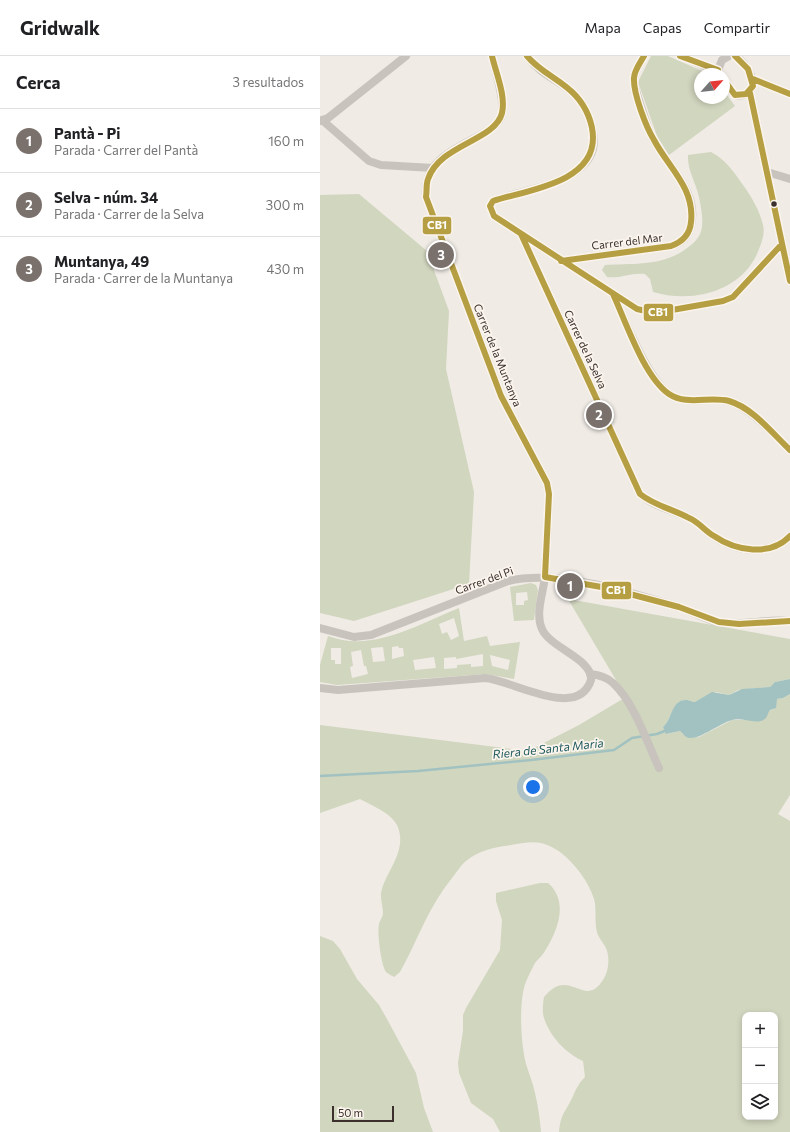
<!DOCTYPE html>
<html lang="es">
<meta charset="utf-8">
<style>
:root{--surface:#fff;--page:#f2f2f2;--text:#202124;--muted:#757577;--line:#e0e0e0;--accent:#7a716c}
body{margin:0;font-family:Commissioner,sans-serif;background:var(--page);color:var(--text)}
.controls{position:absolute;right:12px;bottom:12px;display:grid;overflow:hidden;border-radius:8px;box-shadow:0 2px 6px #0003}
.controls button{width:36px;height:36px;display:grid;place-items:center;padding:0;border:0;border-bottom:1px solid var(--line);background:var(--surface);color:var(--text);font:20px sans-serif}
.compass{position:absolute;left:374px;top:12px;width:36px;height:36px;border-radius:50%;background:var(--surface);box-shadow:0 2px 6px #0003;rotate:63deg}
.scale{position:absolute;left:12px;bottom:10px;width:62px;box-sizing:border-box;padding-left:4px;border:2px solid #3b302b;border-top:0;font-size:11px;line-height:14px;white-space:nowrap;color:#3b302b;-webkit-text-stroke:3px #fbf5ee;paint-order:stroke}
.you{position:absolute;left:213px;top:731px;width:14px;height:14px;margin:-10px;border:3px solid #fff;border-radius:50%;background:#1a73e8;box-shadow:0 0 0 6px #1a73e833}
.badge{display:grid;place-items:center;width:26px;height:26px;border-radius:50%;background:var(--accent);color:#fff;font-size:13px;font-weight:700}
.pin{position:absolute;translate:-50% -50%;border:2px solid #fff;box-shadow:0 1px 4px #0006}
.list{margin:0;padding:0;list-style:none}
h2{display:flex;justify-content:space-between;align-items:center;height:52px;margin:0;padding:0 16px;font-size:17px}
h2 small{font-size:13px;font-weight:400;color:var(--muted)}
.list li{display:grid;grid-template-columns:26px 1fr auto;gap:12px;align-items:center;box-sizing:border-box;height:64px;padding:0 16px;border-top:1px solid var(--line)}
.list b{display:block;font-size:15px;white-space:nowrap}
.list p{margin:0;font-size:13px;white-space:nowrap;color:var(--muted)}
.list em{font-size:13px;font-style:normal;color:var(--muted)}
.icon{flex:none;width:22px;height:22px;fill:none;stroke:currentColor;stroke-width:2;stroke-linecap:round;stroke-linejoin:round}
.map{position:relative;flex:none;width:470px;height:1076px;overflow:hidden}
header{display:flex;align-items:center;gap:24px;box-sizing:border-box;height:56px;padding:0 20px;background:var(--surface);border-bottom:1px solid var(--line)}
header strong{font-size:19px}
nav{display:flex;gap:22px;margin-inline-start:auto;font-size:14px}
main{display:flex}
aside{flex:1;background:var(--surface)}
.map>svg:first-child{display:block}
</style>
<header>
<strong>Gridwalk</strong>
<nav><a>Mapa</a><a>Capas</a><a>Compartir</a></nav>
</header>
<main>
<aside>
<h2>Cerca<small>3 resultados</small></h2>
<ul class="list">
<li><span class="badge">1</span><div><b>Pantà - Pi</b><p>Parada · Carrer del Pantà</p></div><em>160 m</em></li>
<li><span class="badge">2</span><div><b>Selva - núm. 34</b><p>Parada · Carrer de la Selva</p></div><em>300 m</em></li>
<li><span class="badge">3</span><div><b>Muntanya, 49</b><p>Parada · Carrer de la Muntanya</p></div><em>430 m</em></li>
</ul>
</aside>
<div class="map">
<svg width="470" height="1076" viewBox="0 0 470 1076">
<rect width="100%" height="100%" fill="#f0ebe5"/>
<path fill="#d1d6bf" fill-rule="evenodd" d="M331 0H348L389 18H380V42H404V35L415 50 349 99 337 80 318 26Z
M391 96C405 103 414 116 423 129 431 140 440 155 443 169 445 177 442 186 439 193 424 235 373 248 333 236L330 223 325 218C311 216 300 223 287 221L282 214 285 209C315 207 346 211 371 189 376 185 381 179 382 171 383 161 381 151 379 141 376 127 367 114 368 99Z
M39 138 107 195 129 255 126 313 154 436 149 528 34 565 0 557V139Z
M211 527 216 529 218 534 214 564 194 565 190 531ZM207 536 208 544 204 545V549H196V537Z
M248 543 470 583V623L455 626 450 631 418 634 409 639 396 636 375 646C371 646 370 644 366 644 351 646 352 663 343 671L347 678 360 675 369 682 379 681 412 664H443L450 654 454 653 457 643 463 642 470 638V739L458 758 470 765V1076H239C241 1056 246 1056 253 1040 256 1033 259 1027 265 1021L263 1005C246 997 230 981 224 962 222 956 223 947 224 941 250 909 264 954 283 924 289 915 290 902 286 892 283 886 278 881 277 876 274 865 277 853 274 843 268 823 247 796 227 789 216 784 203 787 191 789 176 791 158 794 146 805 139 811 135 819 129 826 106 856 98 884 80 916L74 921C71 919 68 918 66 916 61 909 57 877 59 868 60 864 63 861 63 857 63 848 59 841 62 833 68 813 88 793 77 769 71 757 51 749 40 743L0 757V669L208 695 259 669 306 641ZM425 959H455V1061H425Z
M139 552 144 585 167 580 170 590 200 586 194 623 166 618 17 629 0 626V609L8 580C52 597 99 568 139 552ZM134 562 139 580 131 584 127 576 122 578 119 568ZM78 590 79 592H83L84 600 72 603V591ZM63 591 65 605 53 606 51 592ZM11 592H21V608H15V604H11ZM41 594 44 610H46L48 618 32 622 30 611 33 610 31 596ZM163 598V610L151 611V608L137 609V612L124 613V602L136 601V603ZM170 599 190 604 188 614 172 610ZM114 601 116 612 95 614 93 604Z
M220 827H228C250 846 237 877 223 898 221 901 217 904 215 907 211 915 206 924 204 932 199 952 201 988 206 1008 209 1018 213 1027 215 1037 218 1050 220 1063 221 1076H180L173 1063 151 1047 139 1017 138 1007 143 975V959L146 952 180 894 182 864 176 845V837Z
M0 880 13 885 20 893 37 923 59 949 67 963 96 1017 104 1052 113 1076H0Z"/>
<path fill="#a1c2c1" d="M470 623V638L463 642 457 643 456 652 450 654C448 656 448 659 446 662 439 670 422 661 412 664 401 667 380 683 370 682 365 682 364 678 360 675L346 678 343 671C352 664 351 644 366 644 370 644 371 646 375 646L392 636 409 639 422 633 450 631 455 626Z"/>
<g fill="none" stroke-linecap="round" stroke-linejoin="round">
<path stroke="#a1c2c1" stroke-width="2.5" d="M0 720 98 715 211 704 294 694 312 682 337 678 347 674"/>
<path stroke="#c9c3be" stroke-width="8" d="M207 0C222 21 241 24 256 40 265 50 271 63 273 76 283 126 206 132 173 145L170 150 174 160 317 253 335 257 403 245 413 241 462 188
M360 0 392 13 398 14
M398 14 402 4 409 0
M433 23 470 38
M404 24 415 39C425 41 429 38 433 30 434 20 424 5 415 0
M430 37 470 225
M2 64 49 105 61 109 113 112
M0 65 8 62 86 0
M447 116 470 123
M201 178 320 438C334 451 353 454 370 462 377 466 383 472 389 477 405 489 423 496 443 493 453 492 463 488 470 480
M241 205 351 190C361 187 369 180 371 169 379 136 348 110 333 83 329 75 313 30 314 22 315 15 320 7 324 0
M293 239C306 265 326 320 348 337 367 351 388 340 408 345 429 350 454 379 470 394
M0 572 34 581 51 579 188 525C236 513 311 536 358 551 371 555 384 563 397 566 421 571 446 562 470 565
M270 618C279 619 287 621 293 627 314 646 327 686 339 712
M0 632 18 634 165 622C192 624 258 665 271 624 273 603 230 592 222 573 215 558 223 537 225 521 227 494 228 466 229 438L227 427 181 340 106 141C101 87 177 86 182 58 185 43 175 15 172 0"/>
<defs>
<path id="bus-1" d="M172 0C176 17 186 40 182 57 175 85 120 88 108 123 106 128 107 135 106 141L181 340 227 427 229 438 225 521 287 532 359 551 399 566 419 568 470 565
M207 0C221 17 242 24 256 40 266 51 273 67 273 82 273 127 207 134 173 145L170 150 174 160 317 253 335 257 403 245 413 241 462 188
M360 0 398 14
M433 23 470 38
M404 24 415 39 426 38 433 30 428 13 415 0
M430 37 470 225
M201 178 320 438C335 450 353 453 369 462 379 466 385 475 394 480 416 495 450 501 470 480
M241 205 351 190C362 186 370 178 371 166 375 132 348 111 334 84 326 71 313 37 314 22 314 15 320 7 324 0
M293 238C306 266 324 321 349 338 367 350 389 340 409 345 433 352 452 377 470 394"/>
</defs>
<use href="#bus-1" stroke="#fbf5ee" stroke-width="9"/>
<use href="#bus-1" stroke="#b69f42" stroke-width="6"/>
</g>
<circle fill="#3b302b" stroke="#fbf5ee" stroke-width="1.5" cx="454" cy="148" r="3.5"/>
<g text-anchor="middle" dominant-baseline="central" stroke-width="3.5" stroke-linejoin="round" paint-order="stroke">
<g font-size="11" fill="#3b302b" stroke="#fbf5ee">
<text transform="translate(307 185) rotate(-7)">Carrer del Mar</text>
<text transform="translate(266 293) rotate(65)">Carrer de la Selva</text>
<text transform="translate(178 299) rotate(68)">Carrer de la Muntanya</text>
<text transform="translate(164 524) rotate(-20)">Carrer del Pi</text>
</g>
<g font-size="12" font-style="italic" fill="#1f5a5e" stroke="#fbf5ee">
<text transform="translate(228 692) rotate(-6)">Riera de Santa Maria</text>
</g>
</g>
<g stroke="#fbf5ee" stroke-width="1.5">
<rect x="102" y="160" width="30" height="19" rx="4" fill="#b69f42"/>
<rect x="323" y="247" width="31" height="19" rx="4" fill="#b69f42"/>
<rect x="281" y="525" width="31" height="19" rx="4" fill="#b69f42"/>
</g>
<g font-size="11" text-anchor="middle" font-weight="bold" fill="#fff">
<text x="117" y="173">CB1</text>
<text x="338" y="260">CB1</text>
<text x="296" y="538">CB1</text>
</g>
</svg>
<div class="controls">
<button>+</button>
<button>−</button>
<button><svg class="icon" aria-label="layers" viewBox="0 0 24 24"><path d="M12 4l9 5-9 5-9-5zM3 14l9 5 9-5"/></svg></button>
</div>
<svg class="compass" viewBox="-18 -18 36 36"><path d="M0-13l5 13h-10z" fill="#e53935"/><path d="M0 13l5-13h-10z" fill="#757577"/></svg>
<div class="scale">50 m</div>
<div class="you"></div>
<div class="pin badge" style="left:250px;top:530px">1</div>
<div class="pin badge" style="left:279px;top:359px">2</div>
<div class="pin badge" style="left:121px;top:199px">3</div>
</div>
</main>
